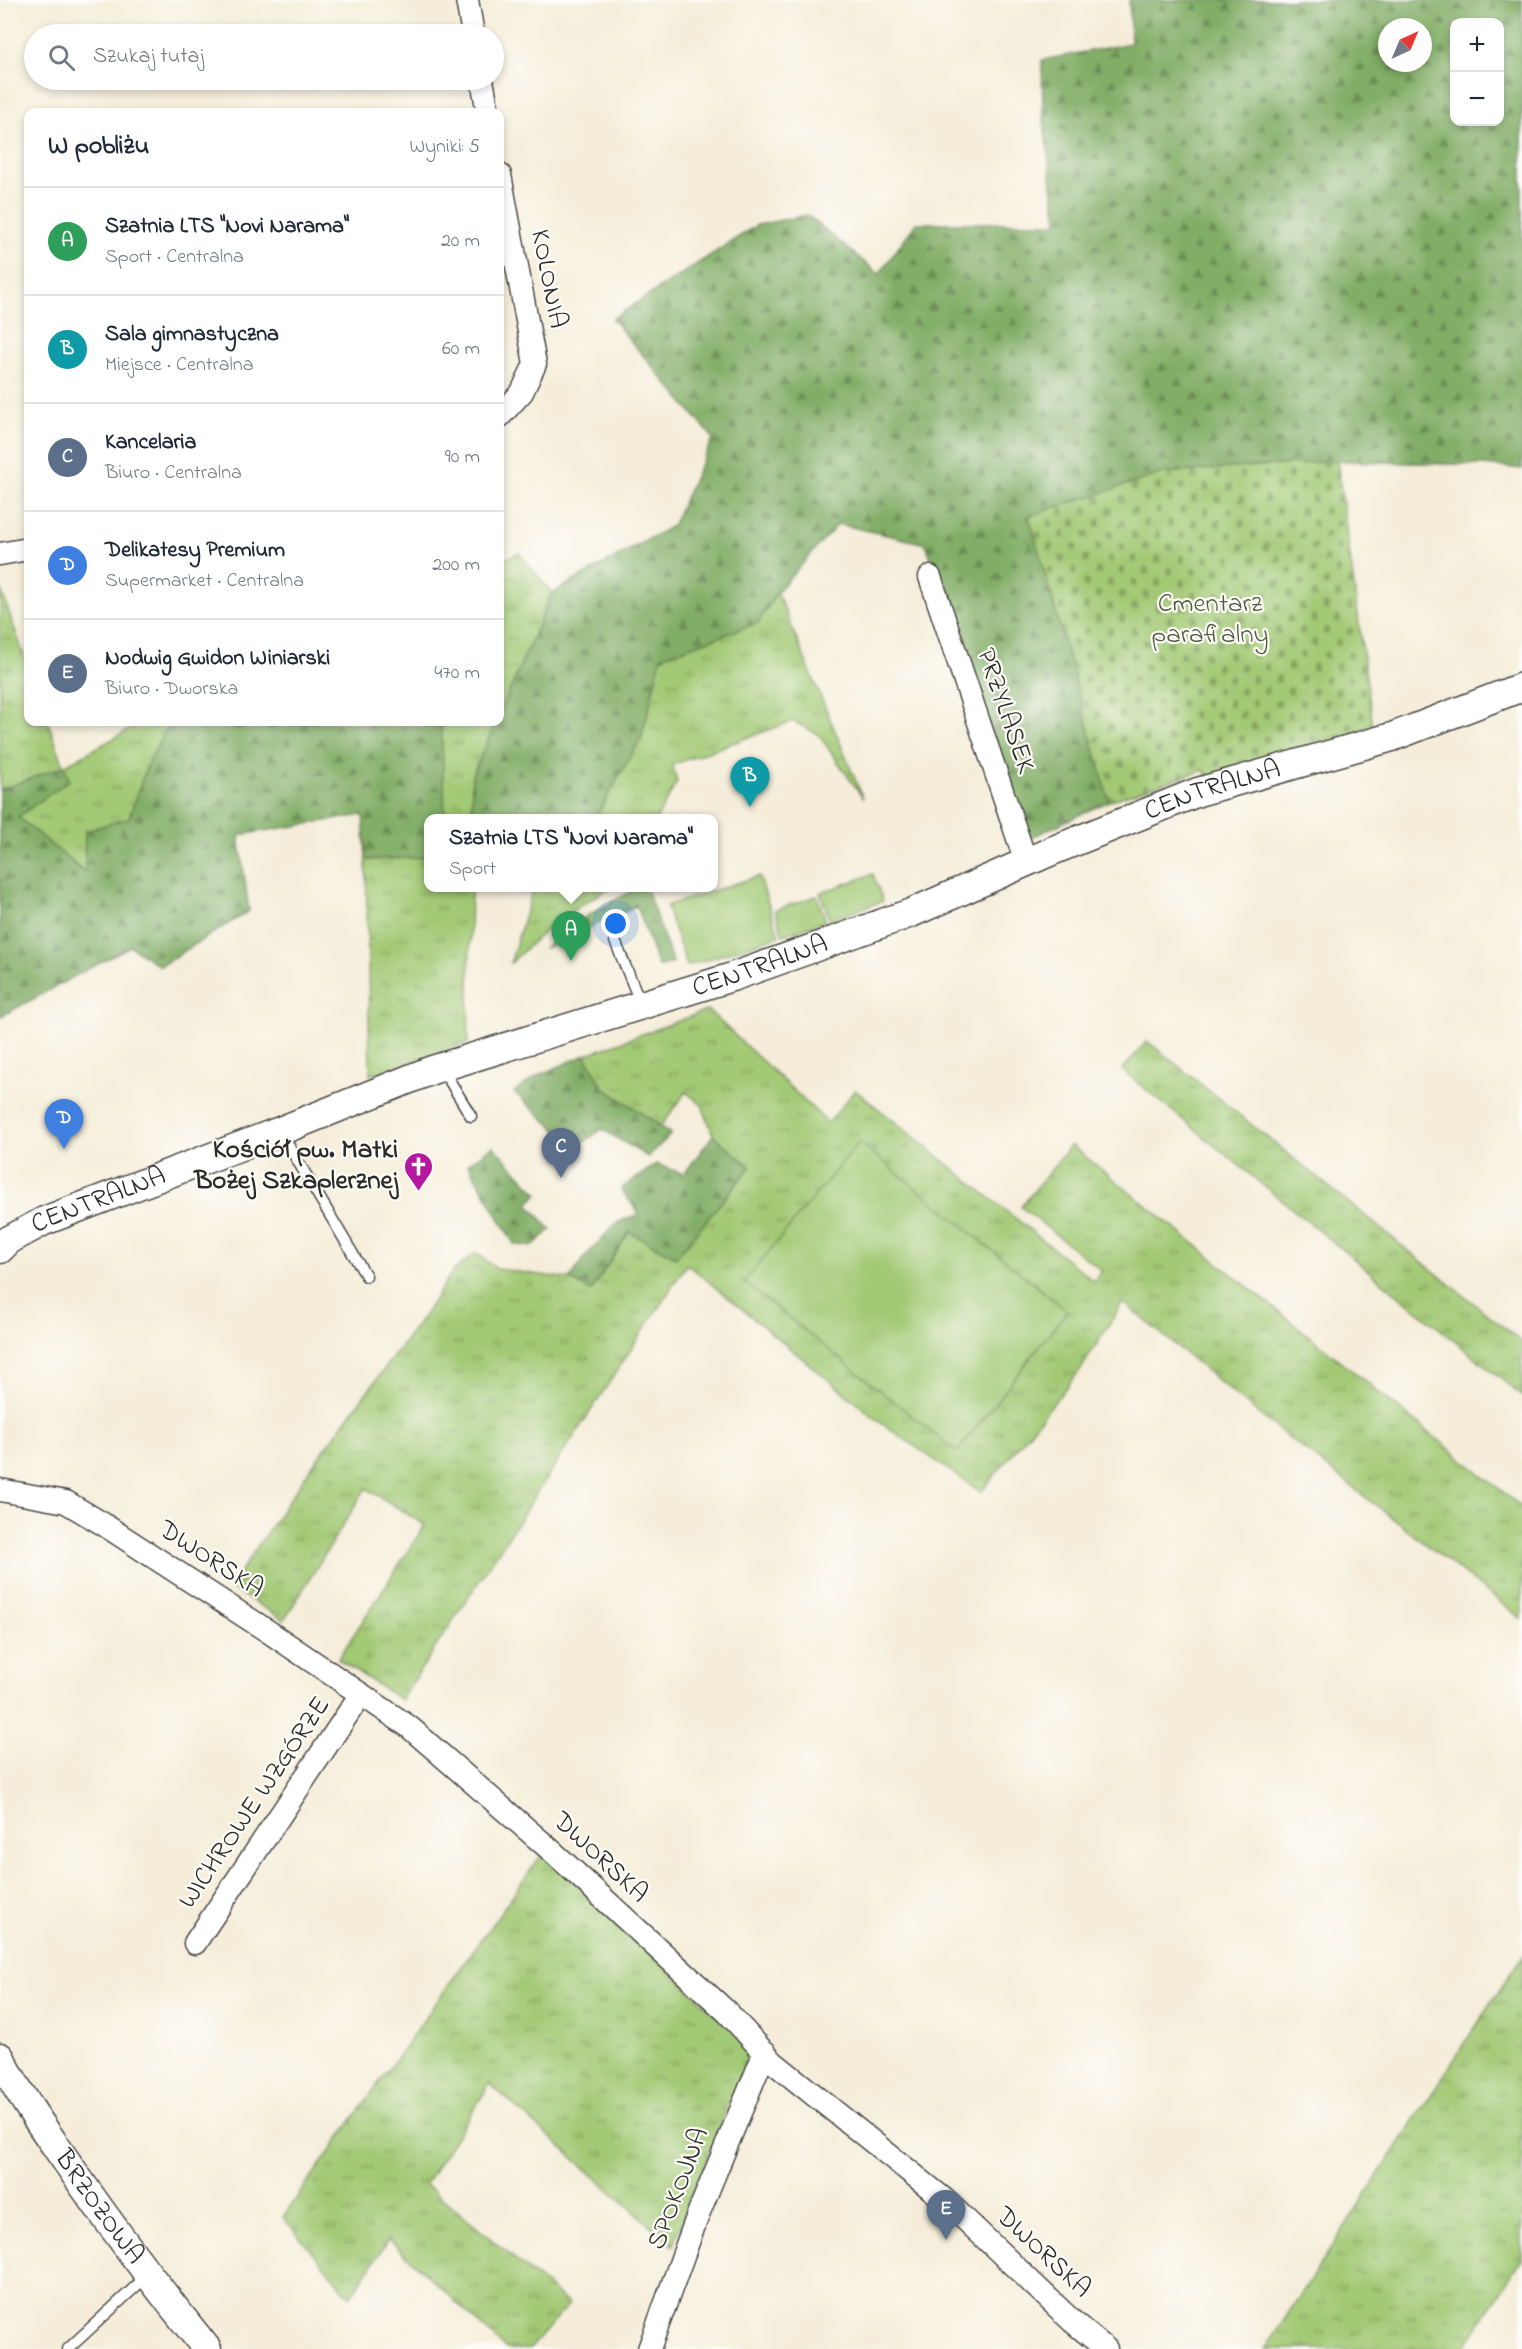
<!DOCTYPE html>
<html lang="pl">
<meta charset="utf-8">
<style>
:root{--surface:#fff;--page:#f6f6f7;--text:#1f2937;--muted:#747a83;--line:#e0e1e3;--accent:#d93025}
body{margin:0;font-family:"Indie Flower",sans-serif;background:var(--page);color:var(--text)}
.controls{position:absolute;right:18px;top:18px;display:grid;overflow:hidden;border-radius:12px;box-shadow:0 3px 9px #0003}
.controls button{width:54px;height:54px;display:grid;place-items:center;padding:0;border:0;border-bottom:2px solid var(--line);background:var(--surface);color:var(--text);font:30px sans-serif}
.compass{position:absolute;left:1378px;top:18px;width:54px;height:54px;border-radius:50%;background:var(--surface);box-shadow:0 3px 9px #0003;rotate:44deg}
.you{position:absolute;left:616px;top:924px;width:21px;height:21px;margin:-15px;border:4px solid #fff;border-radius:50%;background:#1a73e8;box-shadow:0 0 0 9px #1a73e833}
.badge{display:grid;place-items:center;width:39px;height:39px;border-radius:50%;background:var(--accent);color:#fff;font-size:20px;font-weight:700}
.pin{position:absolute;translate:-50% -50px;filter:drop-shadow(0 2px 3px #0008)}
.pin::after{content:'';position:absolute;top:32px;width:21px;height:18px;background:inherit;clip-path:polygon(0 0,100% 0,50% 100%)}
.popup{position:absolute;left:424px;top:814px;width:294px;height:78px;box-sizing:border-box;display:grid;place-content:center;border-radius:12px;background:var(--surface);filter:drop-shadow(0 2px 4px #0005);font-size:20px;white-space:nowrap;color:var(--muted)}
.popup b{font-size:22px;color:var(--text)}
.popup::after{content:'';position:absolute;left:50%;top:100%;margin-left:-12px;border:12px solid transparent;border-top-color:var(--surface)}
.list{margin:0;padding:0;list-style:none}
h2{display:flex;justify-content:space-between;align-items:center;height:78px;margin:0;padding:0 24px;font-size:26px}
h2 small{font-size:20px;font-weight:400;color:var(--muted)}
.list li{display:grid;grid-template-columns:39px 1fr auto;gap:18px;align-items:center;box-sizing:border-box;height:108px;padding:0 24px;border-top:2px solid var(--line)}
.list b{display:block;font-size:22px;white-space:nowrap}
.list p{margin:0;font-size:20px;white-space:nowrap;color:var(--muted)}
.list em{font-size:20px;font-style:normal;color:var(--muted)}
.icon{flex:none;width:33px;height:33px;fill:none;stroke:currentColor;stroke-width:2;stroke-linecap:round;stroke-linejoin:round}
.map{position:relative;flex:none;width:1522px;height:2349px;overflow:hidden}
.search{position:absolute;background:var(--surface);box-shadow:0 3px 9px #0003;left:24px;top:24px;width:480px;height:66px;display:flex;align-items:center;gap:15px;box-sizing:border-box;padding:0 21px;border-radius:33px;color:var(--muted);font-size:22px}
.panel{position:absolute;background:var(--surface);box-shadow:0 3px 9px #0003;left:24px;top:108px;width:480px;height:618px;border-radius:12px}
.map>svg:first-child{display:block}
</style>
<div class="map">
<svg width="1522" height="2349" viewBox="0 0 1522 2349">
<defs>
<pattern id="grass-tufts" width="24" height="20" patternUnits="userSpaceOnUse" patternTransform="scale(1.5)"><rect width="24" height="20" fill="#a2c974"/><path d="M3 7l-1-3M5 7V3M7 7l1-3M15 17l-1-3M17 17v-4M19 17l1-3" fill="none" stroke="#84a35f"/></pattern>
<pattern id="forest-firs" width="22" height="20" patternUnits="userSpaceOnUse" patternTransform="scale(1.5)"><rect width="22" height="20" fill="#81ad66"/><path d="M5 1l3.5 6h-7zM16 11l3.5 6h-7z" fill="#6a8d54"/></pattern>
<pattern id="cemetery-stones" width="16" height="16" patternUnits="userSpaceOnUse" patternTransform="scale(1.5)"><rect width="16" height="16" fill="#a2c974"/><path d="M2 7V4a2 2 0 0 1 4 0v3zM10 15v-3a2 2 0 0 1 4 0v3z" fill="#84a35f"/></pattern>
</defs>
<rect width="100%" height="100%" fill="#fdfcf7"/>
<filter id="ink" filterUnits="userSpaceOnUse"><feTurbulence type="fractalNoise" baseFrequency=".0167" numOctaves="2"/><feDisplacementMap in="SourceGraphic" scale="12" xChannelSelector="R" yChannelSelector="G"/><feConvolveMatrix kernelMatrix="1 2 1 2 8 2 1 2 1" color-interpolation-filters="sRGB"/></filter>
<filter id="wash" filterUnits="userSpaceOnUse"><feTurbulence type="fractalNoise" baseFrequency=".008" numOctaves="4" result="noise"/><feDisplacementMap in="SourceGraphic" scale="24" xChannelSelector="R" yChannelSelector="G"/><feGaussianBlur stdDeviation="1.35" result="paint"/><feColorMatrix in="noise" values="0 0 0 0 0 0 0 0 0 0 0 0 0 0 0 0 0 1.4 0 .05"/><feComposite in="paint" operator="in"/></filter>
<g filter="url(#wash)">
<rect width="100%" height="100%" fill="#f5edd9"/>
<path fill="url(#grass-tufts)" stroke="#667a50" stroke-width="1.5" d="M519 553 552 593 500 713V561Z
M0 587 28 667V722H48L64 766 143 722H170L147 765 129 818 86 873 17 817 69 780 64 766 0 790Z
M777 592 863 798 819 735 793 721 672 765 677 782 657 818H595L642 736 661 657 758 623Z
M441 722H496L472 776V818H445Z
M428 857V888H471L468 1043 370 1075 366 860Z
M533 888H610C569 911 543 930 510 964Z
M708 1010 828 1123 855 1090 1094 1281 1102 1271 1021 1207 1071 1145 1522 1507V1619L1256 1412 1123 1302 1081 1369 981 1492 881 1423 687 1264 401 1700 338 1659 425 1525 366 1488 284 1620 230 1587 310 1469 425 1314 452 1272 476 1253 497 1269 570 1279 591 1291 629 1232 676 1257 750 1167 713 1135 702 1105 686 1092 661 1126 603 1087 585 1055Z
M1147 1041 1522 1342V1396L1122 1070Z
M543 1853 751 2047 673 2246 490 2084 425 2184 569 2304 530 2349H506L389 2239 350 2297 283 2217Z
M1522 1956V2260L1463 2349H1265Z"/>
<path fill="url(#forest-firs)" stroke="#566c48" stroke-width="1.5" fill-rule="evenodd" d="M1129 0H1522V469L1484 465 1337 461 1164 473 1029 516 1109 801 1028 839 926 544 838 524 777 592 758 623 661 657 642 736 595 818H472V776L496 722H500V713L552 593 672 526 713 438 612 319 757 225 807 215 879 274 916 223H1057L1043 114 1042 60 1131 43ZM1454 22H1500V122H1454ZM1387 27H1423V63H1387Z
M170 722H441L445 818H428V857L366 860 363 815 239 835 249 911 160 966 130 946 0 1017V790L64 766 69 780 18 817 85 873V831L129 818 147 765Z
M637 888H646L673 963 658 967 637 906 544 948 590 914Z
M585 1055 603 1087 671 1134 648 1157 602 1129 583 1143 565 1138 514 1092 539 1075Z
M713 1135 750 1167 676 1257 629 1232 591 1291 570 1279 585 1257 616 1223 639 1214 621 1189 656 1164 684 1174Z
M493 1146 538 1194 528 1204 551 1230 531 1247 514 1244 468 1164Z"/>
<path fill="url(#cemetery-stones)" stroke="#667a50" stroke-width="1.5" d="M1337 461 1373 727 1207 776 1204 770 1109 801 1029 516 1164 473Z"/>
<path fill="#a2c974" stroke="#667a50" stroke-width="1.5" d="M873 874 883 901 830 920 820 893Z
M759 876 779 936 687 966 666 906Z
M817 896 826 921 783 935 775 910Z
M859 1142 1067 1311 957 1452 744 1282Z"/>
</g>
<g filter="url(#ink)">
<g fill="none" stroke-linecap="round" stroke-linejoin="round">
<defs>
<path id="service" d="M615 941 641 1004
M443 1070 471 1116
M280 1131 366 1276
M68 2349 147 2276"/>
<path id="minor" d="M467 0 473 34
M482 80 488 112
M500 175 535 364 522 392 500 416
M0 554 28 549
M930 577 1026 862
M0 1490 66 1502 103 1524 269 1632 408 1726 554 1853 728 2013 773 2062 945 2200 1072 2321 1106 2349
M195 1943 361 1694
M649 2349 699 2212 765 2052"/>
<g id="tertiary">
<path id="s1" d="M0 1249 9 1240 44 1221 280 1131 432 1070 732 977 911 913 1054 850 1198 792 1392 737 1522 687"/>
<path id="s2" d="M0 2057C18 2093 41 2125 64 2158 109 2224 157 2287 207 2349"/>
</g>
</defs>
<use href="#service" stroke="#494845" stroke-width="13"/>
<use href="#minor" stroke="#494845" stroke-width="25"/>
<use href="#tertiary" stroke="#494845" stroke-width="31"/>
<use href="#service" stroke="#fff" stroke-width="10"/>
<use href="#minor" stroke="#fff" stroke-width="22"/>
<use href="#tertiary" stroke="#fff" stroke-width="28"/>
</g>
</g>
<defs>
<symbol id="church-pin" viewBox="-11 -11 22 30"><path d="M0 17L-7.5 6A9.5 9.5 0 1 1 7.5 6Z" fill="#b5179e" stroke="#fdfcf7"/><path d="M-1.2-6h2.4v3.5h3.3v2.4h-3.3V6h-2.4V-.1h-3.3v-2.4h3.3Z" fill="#fff"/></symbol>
</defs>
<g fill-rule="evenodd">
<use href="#church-pin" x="402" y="1150" width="33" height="45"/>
</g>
<g text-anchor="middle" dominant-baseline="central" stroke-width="4.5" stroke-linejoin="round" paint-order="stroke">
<g font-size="27" fill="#2b2b2b" stroke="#fdfcf7">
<text transform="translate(548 279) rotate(79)">KOLONIA</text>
<text transform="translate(1005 711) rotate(71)">PRZYLASEK</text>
<text stroke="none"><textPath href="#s1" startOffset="1299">CENTRALNA</textPath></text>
<text stroke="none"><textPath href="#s1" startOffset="813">CENTRALNA</textPath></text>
<text stroke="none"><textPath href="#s1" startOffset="111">CENTRALNA</textPath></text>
<text transform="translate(211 1560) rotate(33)">DWORSKA</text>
<text transform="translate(255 1803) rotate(-56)">WICHROWE WZGÓRZE</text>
<text transform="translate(600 1858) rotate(43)">DWORSKA</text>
<text transform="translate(679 2189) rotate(-69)">SPOKOJNA</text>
<text stroke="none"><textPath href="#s2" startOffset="180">BRZOZOWA</textPath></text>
<text transform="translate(1043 2253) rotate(43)">DWORSKA</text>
</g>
<g font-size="27" fill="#4f5a41" stroke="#fdfcf7">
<text x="1210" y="604">Cmentarz<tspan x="1210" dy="31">parafialny</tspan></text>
</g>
<g font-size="27" font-weight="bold" fill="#2b2b2b" stroke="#fdfcf7" text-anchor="end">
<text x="398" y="1150">Kościół pw. Matki<tspan x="398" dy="31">Bożej Szkaplerznej</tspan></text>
</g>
</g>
</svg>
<div class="controls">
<button>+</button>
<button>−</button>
</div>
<svg class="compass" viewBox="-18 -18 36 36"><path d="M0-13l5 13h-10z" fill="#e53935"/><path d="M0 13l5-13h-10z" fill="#747a83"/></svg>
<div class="you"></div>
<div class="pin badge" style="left:571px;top:961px;background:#2e9e5b">A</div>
<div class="popup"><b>Szatnia LTS &quot;Novi Narama&quot;</b>Sport</div>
<div class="pin badge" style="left:750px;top:807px;background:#0f9aa8">B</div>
<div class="pin badge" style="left:561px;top:1178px;background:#5c6f8a">C</div>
<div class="pin badge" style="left:64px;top:1149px;background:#3f7fe0">D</div>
<div class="pin badge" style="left:946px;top:2240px;background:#5c6f8a">E</div>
<div class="search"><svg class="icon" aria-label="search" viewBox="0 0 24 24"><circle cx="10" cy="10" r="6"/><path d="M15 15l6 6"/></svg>Szukaj tutaj</div>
<section class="panel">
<h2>W pobliżu<small>Wyniki: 5</small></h2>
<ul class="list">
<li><span class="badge" style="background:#2e9e5b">A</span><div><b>Szatnia LTS &quot;Novi Narama&quot;</b><p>Sport · Centralna</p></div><em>20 m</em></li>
<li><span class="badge" style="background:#0f9aa8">B</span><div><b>Sala gimnastyczna</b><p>Miejsce · Centralna</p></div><em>60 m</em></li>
<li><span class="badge" style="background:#5c6f8a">C</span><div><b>Kancelaria</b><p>Biuro · Centralna</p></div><em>90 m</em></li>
<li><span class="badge" style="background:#3f7fe0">D</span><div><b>Delikatesy Premium</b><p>Supermarket · Centralna</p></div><em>200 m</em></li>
<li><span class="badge" style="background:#5c6f8a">E</span><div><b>Nodwig Gwidon Winiarski</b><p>Biuro · Dworska</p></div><em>470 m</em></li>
</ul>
</section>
</div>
